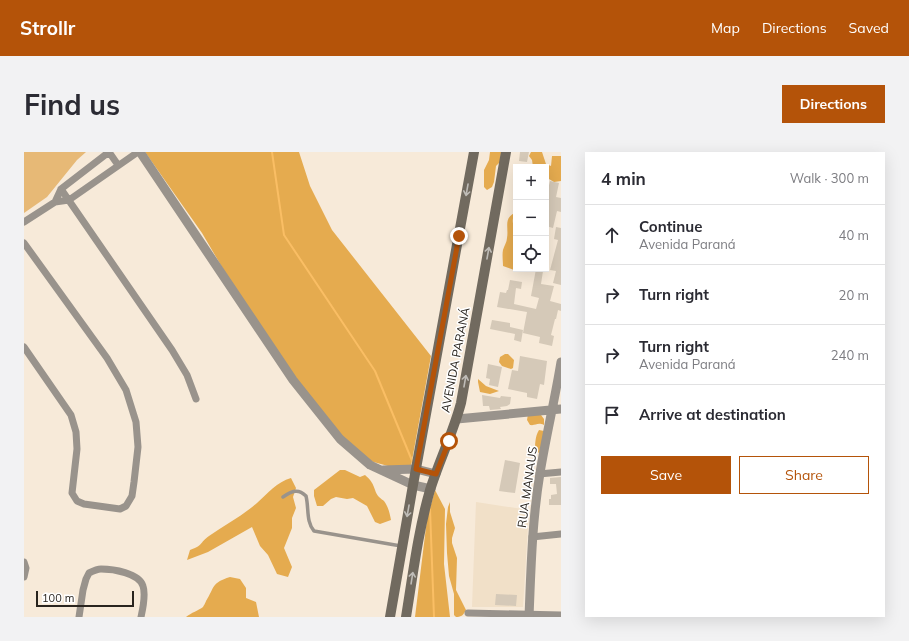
<!DOCTYPE html>
<meta charset="utf-8">
<style>
:root{--surface:#fff;--page:#f2f2f3;--text:#2b2b33;--muted:#7c7c81;--line:#e1e1e2;--accent:#b45309}
body{margin:0;font-family:Mulish,sans-serif;background:var(--page);color:var(--text)}
.controls{position:absolute;right:12px;top:12px;display:grid;overflow:hidden;border-radius:0px;box-shadow:0 4px 16px #0002}
.controls button{width:36px;height:36px;display:grid;place-items:center;padding:0;border:0;border-bottom:1px solid var(--line);background:var(--surface);color:var(--text);font:20px sans-serif}
.scale{position:absolute;left:12px;bottom:10px;width:98px;box-sizing:border-box;padding-left:4px;border:2px solid #29241e;border-top:0;font-size:11px;line-height:14px;white-space:nowrap;color:#29241e;-webkit-text-stroke:3px #fff;paint-order:stroke}
.stop{position:absolute;width:12px;height:12px;margin:-9px;border:3px solid #b45309;border-radius:50%;background:#fff}
.stop.end{background:#b45309;border-color:#fff;box-shadow:0 1px 4px #0008}
.list{margin:0;padding:0;list-style:none}
h2{display:flex;justify-content:space-between;align-items:center;height:52px;margin:0;padding:0 16px;font-size:17px}
h2 small{font-size:13px;font-weight:400;color:var(--muted)}
.list li{display:grid;grid-template-columns:26px 1fr auto;gap:12px;align-items:center;box-sizing:border-box;height:60px;padding:0 16px;border-top:1px solid var(--line)}
.list b{display:block;font-size:15px;white-space:nowrap}
.list p{margin:0;font-size:13px;white-space:nowrap;color:var(--muted)}
.list em{font-size:13px;font-style:normal;color:var(--muted)}
.actions{display:flex;gap:8px;padding:12px 16px}
.actions a{flex:1;padding:9px 0;border:1px solid var(--accent);border-radius:0px;text-align:center;font-size:14px;color:var(--accent)}
.actions .main{background:var(--accent);color:#fff}
.icon{flex:none;width:22px;height:22px;fill:none;stroke:currentColor;stroke-width:2;stroke-linecap:round;stroke-linejoin:round}
.map{position:relative;flex:none;width:537px;height:465px;overflow:hidden;border-radius:0px}
header{display:flex;align-items:center;gap:24px;box-sizing:border-box;height:56px;padding:0 20px;background:var(--accent);color:#fff}
header strong{font-size:19px}
nav{display:flex;gap:22px;margin-inline-start:auto;font-size:14px}
.intro{display:flex;align-items:center;justify-content:space-between;box-sizing:border-box;height:96px;padding:0 24px}
h1{margin:0;font-size:28px}
.button{padding:10px 18px;border-radius:0px;background:var(--accent);color:#fff;font-size:14px;font-weight:700}
main{display:flex;gap:24px;padding:0 24px}
aside{flex:1;background:var(--surface);border-radius:0px;box-shadow:0 4px 16px #0002}
.map>svg:first-child{display:block}
</style>
<header>
<strong>Strollr</strong>
<nav><a>Map</a><a>Directions</a><a>Saved</a></nav>
</header>
<div class="intro"><h1>Find us</h1><a class="button">Directions</a></div>
<main>
<div class="map">
<svg width="537" height="465" viewBox="0 0 537 465">
<rect width="100%" height="100%" fill="#f7ead9"/>
<path fill="#f1e0c8" d="M452 350 505 358 499 455H448Z"/>
<path fill="#e7b976" d="M0 0H62L53 8 23 45 0 61Z"/>
<path fill="#e5ab4f" d="M121 0H275L286 34 308 78 407 204 387 314H364L346 309 316 282 249 202 178 81Z
M466 0H477L476 10 472 14 470 30 468 35 463 38 460 35V18L465 8Z
M507 0H518L522 12 527 14 528 4H537V29L530 30 525 27 522 30V15H509L508 8 505 4Z
M491 61C488 67 488 71 491 76 489 83 491 90 489 97L492 100V117H505L502 119 490 118 479 114C479 109 478 103 479 98 480 94 483 90 483 86 485 76 479 66 491 61Z
M481 202H484L490 208 489 216 487 217 478 214 475 210 476 205Z
M454 227 462 234 475 239 466 242 456 240 454 230Z
M504 262 517 263 520 267V273C513 270 512 274 506 273L503 268Z
M515 278 520 279 517 301 511 300C511 293 511 284 515 278Z
M316 318H321L336 325 341 323C352 332 349 338 355 345 357 347 359 348 360 349 364 354 366 362 367 368L356 372 351 370 343 354 329 346 323 347 312 345 307 347 299 354H293L290 344V338Z
M267 326 272 336 269 345 272 356 268 366V376L260 396 268 415 264 425 253 422 244 403 236 394 228 375 184 400 163 408 166 398C180 393 175 391 185 384 201 373 218 364 233 351 244 341 253 330 267 326Z
M411 338 421 357 420 412 426 465H391L403 367Z
M426 350V360L431 376 428 386V391L433 406 432 438 442 458C439 463 438 465 432 465L430 463V442L425 424 423 401 422 372 424 355Z
M206 425 216 427 222 436V446L232 450 235 465H162C167 461 175 458 179 455 179 455 182 450 182 449 191 435 187 431 206 425Z"/>
<g fill="none" stroke-linecap="round" stroke-linejoin="round">
<path stroke="#fabe64" stroke-width="2" d="M248 0 260 83 351 219 389 311
M406 357 410 465"/>
</g>
<path fill="#d5c9b8" d="M496 0H505L503 10 495 9Z
M526 29 535 31 532 45 537 46V60L533 59 529 76 522 74V46Z
M532 75 537 76V133L529 131 532 119 526 118 534 88 530 87Z
M512 117 519 119 517 132 530 134 526 149 537 152V159L534 158 532 167H531L527 183 530 184 528 194 515 191 516 185 499 181 503 160 473 155 476 140 482 141 483 138H484L486 128 498 130 497 137 492 136 490 152 512 157 515 146 507 144Z
M468 168 486 171V175L499 178 497 190 490 188 491 182 466 177Z
M496 204 523 209 520 233 516 232 513 247 503 245V241L484 237 488 218 494 219Z
M464 212 478 215 474 235 465 233 466 227 462 226Z
M458 243 476 246 477 244 487 245 486 252 483 254 476 255 477 257 466 258 465 254H459Z
M481 308 496 311 491 341 475 339Z
M537 325V353H525V347H527V343L533 342 532 332H526V326Z
M472 442 493 443 492 454 471 453Z"/>
<g fill="none" stroke-linecap="round" stroke-linejoin="round">
<path stroke="#99938c" stroke-width="3.5" d="M259 345C268 339 274 336 282 344 285 356 282 370 290 379L377 394"/>
<path stroke="#99938c" stroke-width="7" d="M85 0 37 37 31 50 45 48 114 0
M85 0 94 13
M37 37 148 198 163 223 172 247
M0 70 31 50
M0 91 83 206 102 238 112 270 114 295 110 330 108 344 102 354 96 357 60 352 53 349 48 341 53 297 52 280 47 263 0 195
M515 322 537 320
M508 385 537 382
M0 410 2 416 0 425
M444 461 537 463
M55 465 59 438 62 427 65 421C69 419 73 417 77 417 89 417 115 421 119 434 122 443 119 456 117 465"/>
<path stroke="#99938c" stroke-width="9" d="M116 0 269 228 316 287 346 313 389 333 407 337
M433 267 537 257
M359 318 392 317 412 322
M505 465C507 417 508 369 516 321 522 284 531 247 537 210"/>
<path stroke="#716a5f" stroke-width="10" d="M366 465 389 333 450 0
M382 465C389 422 394 380 406 338 415 309 429 281 437 251L482 0"/>
</g>
<defs><path id="oneway-shaft" d="M-6 0H5M1.5-3L5.5 0L1.5 3" fill="none" stroke-width="1.6" stroke-linecap="round" stroke-linejoin="round"/></defs>
<g stroke="#bfbcb7">
<use href="#oneway-shaft" transform="translate(443 38) rotate(100)"/>
<use href="#oneway-shaft" transform="translate(464 101) rotate(-80)"/>
<use href="#oneway-shaft" transform="translate(441 229) rotate(-80)"/>
<use href="#oneway-shaft" transform="translate(384 359) rotate(100)"/>
<use href="#oneway-shaft" transform="translate(388 426) rotate(-81)"/>
</g>
<g fill="none" stroke-linecap="round" stroke-linejoin="round">
<path stroke="#b45309" stroke-width="5" d="M425 289 412 322 392 317 435 84"/>
</g>
<g text-anchor="middle" dominant-baseline="central" stroke-width="3" stroke-linejoin="round" paint-order="stroke">
<g font-size="12" fill="#29241e" stroke="#fff">
<text transform="translate(431 208) rotate(-79)">AVENIDA PARANÁ</text>
<text transform="translate(503 335) rotate(-82)">RUA MANAUS</text>
</g>
</g>
</svg>
<div class="controls">
<button>+</button>
<button>−</button>
<button><svg class="icon" aria-label="locate" viewBox="0 0 24 24"><circle cx="12" cy="12" r="6"/><path d="M12 2v4M12 18v4M2 12h4M18 12h4"/></svg></button>
</div>
<div class="scale">100 m</div>
<div class="stop" style="left:425px;top:289px"></div>
<div class="stop end" style="left:435px;top:84px"></div>
</div>
<aside>
<h2>4 min<small>Walk · 300 m</small></h2>
<ul class="list">
<li><svg class="icon" aria-label="ahead" viewBox="0 0 24 24"><path d="M12 20V5M6 11l6-6 6 6"/></svg><div><b>Continue</b><p>Avenida Paraná</p></div><em>40 m</em></li>
<li><svg class="icon" aria-label="right" viewBox="0 0 24 24"><path d="M7 20v-9h11M14 6l5 5-5 5"/></svg><div><b>Turn right</b></div><em>20 m</em></li>
<li><svg class="icon" aria-label="right" viewBox="0 0 24 24"><path d="M7 20v-9h11M14 6l5 5-5 5"/></svg><div><b>Turn right</b><p>Avenida Paraná</p></div><em>240 m</em></li>
<li><svg class="icon" aria-label="arrive" viewBox="0 0 24 24"><path d="M6 21V4h12l-3 4 3 4H6"/></svg><div><b>Arrive at destination</b></div></li>
</ul>
<div class="actions"><a class="main">Save</a><a>Share</a></div>
</aside>
</main>
